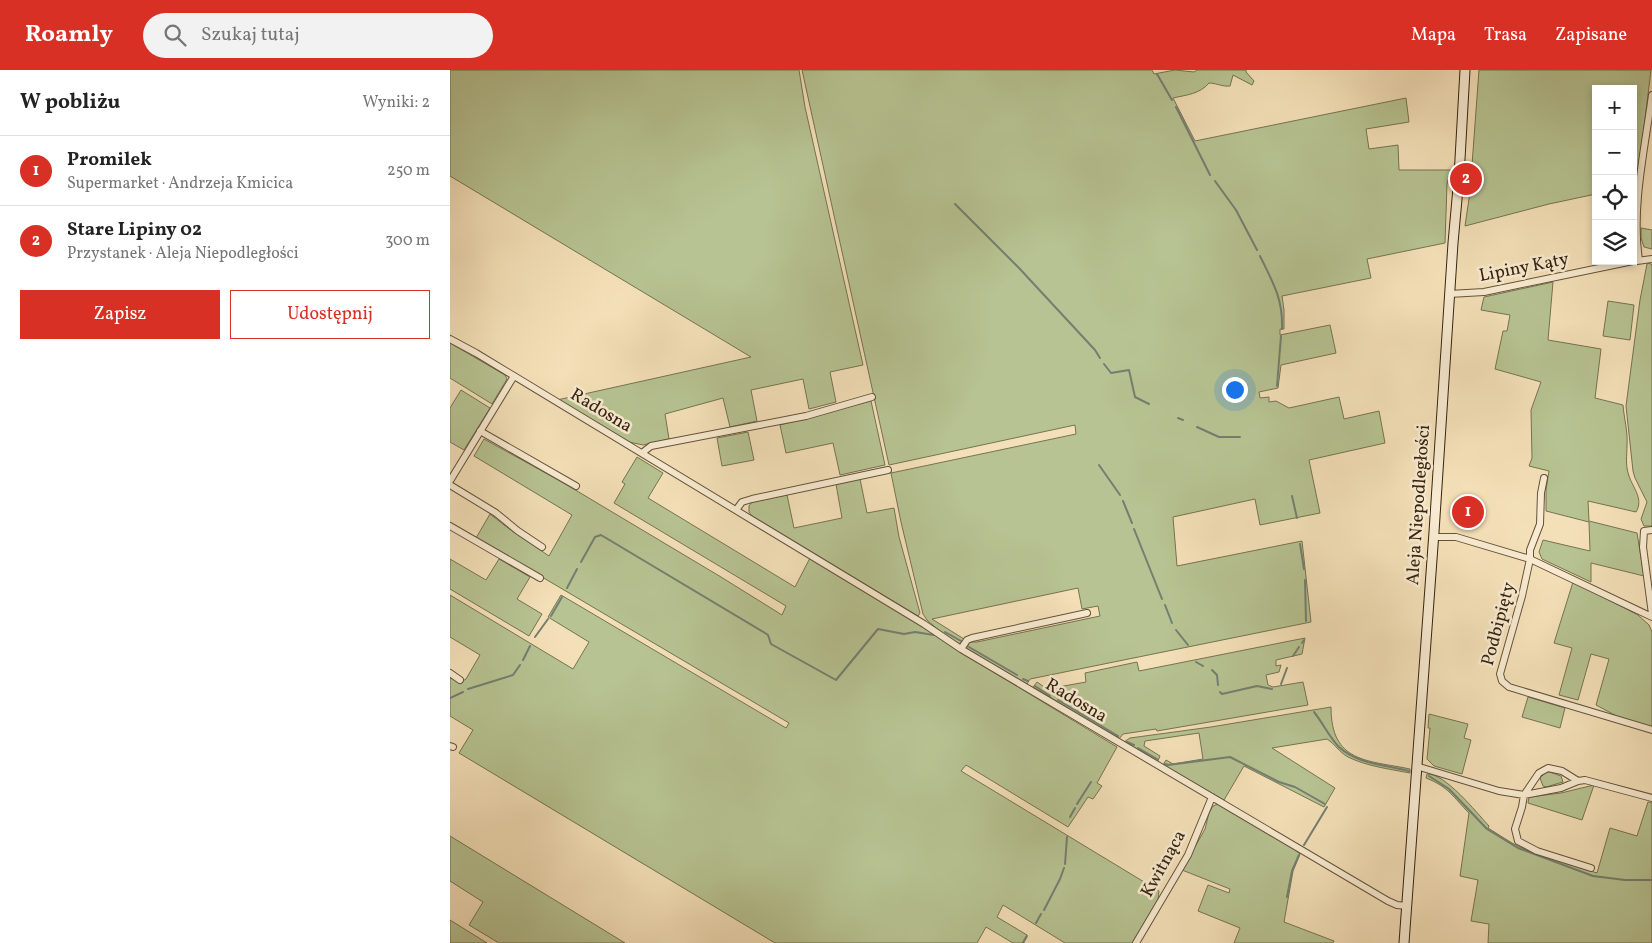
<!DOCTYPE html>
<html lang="pl">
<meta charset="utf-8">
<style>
:root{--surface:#fff;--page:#f2f2f2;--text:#222;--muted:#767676;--line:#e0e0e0;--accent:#d93025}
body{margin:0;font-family:Vollkorn,serif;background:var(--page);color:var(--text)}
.controls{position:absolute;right:15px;top:15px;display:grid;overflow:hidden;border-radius:0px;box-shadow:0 2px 8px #0003}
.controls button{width:45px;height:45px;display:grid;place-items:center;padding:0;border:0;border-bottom:1px solid var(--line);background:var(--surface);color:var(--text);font:25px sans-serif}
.you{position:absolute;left:784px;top:319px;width:18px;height:18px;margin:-12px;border:4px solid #fff;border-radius:50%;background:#1a73e8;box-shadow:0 0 0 8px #1a73e833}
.badge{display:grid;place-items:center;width:32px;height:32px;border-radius:50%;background:var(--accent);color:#fff;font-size:16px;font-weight:700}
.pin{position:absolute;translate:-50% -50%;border:2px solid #fff;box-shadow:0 1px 5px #0006}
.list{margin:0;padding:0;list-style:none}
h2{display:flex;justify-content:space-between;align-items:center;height:65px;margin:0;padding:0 20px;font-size:21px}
h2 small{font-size:16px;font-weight:400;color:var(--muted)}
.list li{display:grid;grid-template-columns:32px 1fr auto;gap:15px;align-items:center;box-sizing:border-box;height:70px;padding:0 20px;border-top:1px solid var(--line)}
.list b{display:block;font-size:19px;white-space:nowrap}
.list p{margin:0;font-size:16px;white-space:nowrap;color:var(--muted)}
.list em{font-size:16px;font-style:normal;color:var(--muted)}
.actions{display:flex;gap:10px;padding:15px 20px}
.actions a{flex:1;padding:11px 0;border:1px solid var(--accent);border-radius:0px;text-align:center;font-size:18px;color:var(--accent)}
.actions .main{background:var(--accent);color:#fff}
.icon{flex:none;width:28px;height:28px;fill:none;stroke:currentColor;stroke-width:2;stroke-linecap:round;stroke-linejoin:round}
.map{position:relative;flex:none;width:1202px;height:873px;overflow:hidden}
header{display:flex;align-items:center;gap:30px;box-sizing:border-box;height:70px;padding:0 25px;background:var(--accent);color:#fff}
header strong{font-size:24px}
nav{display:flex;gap:28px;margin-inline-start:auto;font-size:18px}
.search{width:350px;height:45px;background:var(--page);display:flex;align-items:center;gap:12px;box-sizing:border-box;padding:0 18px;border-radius:28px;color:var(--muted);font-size:19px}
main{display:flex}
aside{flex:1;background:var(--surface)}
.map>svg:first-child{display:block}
</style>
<header>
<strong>Roamly</strong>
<div class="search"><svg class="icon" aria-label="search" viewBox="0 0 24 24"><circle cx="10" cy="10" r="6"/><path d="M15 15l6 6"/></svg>Szukaj tutaj</div>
<nav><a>Mapa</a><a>Trasa</a><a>Zapisane</a></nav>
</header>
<main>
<aside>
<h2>W pobliżu<small>Wyniki: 2</small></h2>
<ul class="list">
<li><span class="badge">1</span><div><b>Promilek</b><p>Supermarket · Andrzeja Kmicica</p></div><em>250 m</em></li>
<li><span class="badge">2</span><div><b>Stare Lipiny 02</b><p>Przystanek · Aleja Niepodległości</p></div><em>300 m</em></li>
</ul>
<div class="actions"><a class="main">Zapisz</a><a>Udostępnij</a></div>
</aside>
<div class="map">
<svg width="1202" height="873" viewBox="0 0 1202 873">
<rect width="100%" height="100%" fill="#f4e0b8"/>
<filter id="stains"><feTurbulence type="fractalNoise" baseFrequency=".004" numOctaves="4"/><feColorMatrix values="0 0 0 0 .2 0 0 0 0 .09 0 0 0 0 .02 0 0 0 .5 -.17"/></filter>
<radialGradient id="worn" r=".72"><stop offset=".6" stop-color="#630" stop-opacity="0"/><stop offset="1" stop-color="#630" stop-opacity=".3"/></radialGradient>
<path fill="#b7c392" stroke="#767351" d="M0 0H349L355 37 413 295 380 302 386 332 359 339 353 309 301 320 307 351 280 357 273 328 215 344 219 369 193 375 179 372 107 330 301 287 0 106Z
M352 0H702L704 4 725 0 744 2 747 0H796V2L804 11 802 15 783 5 780 16C773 17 766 13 759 13 750 24 736 25 723 28L745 71 956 28 959 52 916 59 919 79 948 75 949 100H1001L997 114 995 173 917 189 921 208 832 226 834 240V259H830V265L880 255 886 283 831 295 828 318 809 322 810 328 819 327V332L826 331 839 338 889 327 894 349 929 341 935 373 859 390 870 443 810 455 805 429 723 447 727 496 852 471 861 552 580 609 577 614 570 611 516 579 520 572H527L650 546 648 536 632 539 628 518 482 549 514 569 511 573 507 574 493 564 477 550 473 544 451 452 441 403 626 364 625 355 439 395Z
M1029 0H1201L1187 114 1183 115V19H1146V124L1099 134 1015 156 1020 122Z
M1191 158 1202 160V179L1194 177 1191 168Z
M1199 193 1202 195V456H1194L1191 449 1197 432 1185 408 1183 401 1176 336 1190 230 1197 194Z
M1103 212 1098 270 1151 279 1145 328 1173 335C1174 348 1178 362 1177 375 1177 385 1175 395 1179 406 1183 418 1194 429 1186 442L1138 431 1139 451 1187 463 1194 506 1141 493V512L1092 489 1089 482 1093 470 1140 481 1139 452 1096 441V420L1099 401 1079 396 1082 388 1081 340 1091 312 1045 299 1053 261H1057L1060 245 1031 240 1034 227Z
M1158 231 1184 235 1180 270 1153 266Z
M0 273 55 305 57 309 42 334 0 308Z
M11 320 40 338 14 380 0 372V338Z
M421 331 435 395 390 405 383 373 336 383 330 355Z
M298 362 304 390 272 396 267 368Z
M34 369 112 412 271 507 332 545 336 536 164 433 175 414 172 412 187 387 213 403 198 428 345 517 360 488 481 561 512 583 667 677 647 713 652 716 643 729 638 727 618 757 516 695 511 701 709 821 708 830 683 873H615L553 835 547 847 577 865 572 873H563L536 857 527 873H325L9 683 23 660 0 646V607L11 612 16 609 30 585 0 567V525L123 599 139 572 98 547 111 525 336 658 339 653 26 468 40 444 58 458 99 486 122 445 24 386Z
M410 409 417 443 444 438 449 467 470 543 468 546 302 446 299 442V436L302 432 337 425 344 458 392 448 386 414Z
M0 489 36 510 49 489 80 507 67 529 92 544 79 566 0 519Z
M1123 512 1188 545 1199 555 1202 562V658L1174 650 1146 635 1159 589 1141 584 1128 630 1109 625 1122 578 1104 573Z
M855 568 852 584 826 590V596L831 595 829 602 816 605 818 615 823 617 853 612 858 635 707 661 706 659 673 664 669 669 583 617 587 612 597 619 636 612 635 603 687 592 689 601Z
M1078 627 1115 638 1110 658 1072 647Z
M881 637C881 693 917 690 960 699V703C939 699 916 696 898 687 889 682 885 674 877 669L822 678 885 718 874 737 794 696 774 730 713 695 716 690 723 694 753 689 749 663 695 671 694 676 710 686 707 693 674 672 680 668 761 657Z
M979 644 1018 654 1014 668 1021 670 1012 704 984 696 977 689 980 658H978Z
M1097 701 1111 706 1113 712 1096 717 1093 716 1090 708Z
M977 704C995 703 1026 742 1039 756L1038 758 1062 773 1076 780 1147 803 1160 758 1187 766 1198 732 1202 733V873H1038L1039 854 1021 851 1028 810 1010 806 1019 743C1003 727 999 717 976 708Z
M1144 715 1132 750 1078 733 1079 727 1111 723Z
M768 734 843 778 850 784 843 801 834 852 884 871 883 873H784L790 858 748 841 758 815 779 823 780 819 732 800 755 759 759 743 763 736Z
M0 766 175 873H49L19 855 33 832 0 811Z
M0 850 37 873H0Z"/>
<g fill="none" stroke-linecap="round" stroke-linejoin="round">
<path stroke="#737f71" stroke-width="2" d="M707 4 722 30
M726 37 760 105
M765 111 786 140 807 180
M505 134 569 198 645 280 650 288
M810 186C823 213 833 228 832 259
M654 294 661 303 679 300 685 327 699 334
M827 316 831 266
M728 348 733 350
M747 357 769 367H790
M649 395 670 425
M842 426 847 448
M673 431 682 453
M684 459 712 529
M850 474 854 499
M131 492 145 467 151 465 315 563 318 565 321 574 386 610 428 559 454 564 465 562 484 565
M855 510 856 551
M117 518 127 499
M715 535 722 553
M101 546 112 527
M726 560 738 575
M495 562 511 571
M85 567 98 549
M852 573 854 570
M519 577 567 605
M843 586 849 577
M73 590 80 576
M746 592 753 596
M762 600 767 605 768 615
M573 609 578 611
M831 614 837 598
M585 616 600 626
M18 619 63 605 70 595
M770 622 772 624 807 616 822 619
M0 628 13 622
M608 630 668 666 667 668
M864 642C873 653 879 667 889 677 907 694 936 695 959 701
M677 672 684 675
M688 678 707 689
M715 694 718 695 780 687 829 712 845 717 875 734
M979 706 999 719 1037 759 1068 778 1143 806 1175 810H1202
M627 734 641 712
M620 747 625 738
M854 775 877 737
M615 794 617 767
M837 827 842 801 849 785
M594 840 610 809 614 798
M586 853 591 844
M573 873 577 866"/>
<defs>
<path id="street" d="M1189 190C1181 138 1195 78 1202 25
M1187 191 1202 189
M999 224 1034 222 1183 191
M0 269 26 283 474 554 511 579 938 831 947 835 957 836
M30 361 126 416
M192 383 201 376 356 346 422 327
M1094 408 1091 423 1090 454 1080 480V489L1072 526 1050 604 1052 611 1059 617 1202 660
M0 411 64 306
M0 415 46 443 68 461 92 477
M286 440 292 432 302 429 438 400
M0 456 90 508
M1202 460 1194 461 1193 477 1202 544
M983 467H1006L1080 489 1202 547
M511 579 517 570 522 568 637 543
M0 603 10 610
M0 676 3 677
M966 696 1049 721 1074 725 1111 718 1128 711 1135 710 1202 728
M1128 711 1112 701 1098 698 1089 703 1074 725 1072 737 1065 759 1068 771 1087 781 1141 798
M686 873 738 785 762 727"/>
<path id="secondary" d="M954 873 984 462 1003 173 1009 107 1015 0"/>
</defs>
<use href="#street" stroke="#65523a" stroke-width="8"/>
<use href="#secondary" stroke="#352310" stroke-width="11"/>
<use href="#street" stroke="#f8ebd1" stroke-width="6"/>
<use href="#secondary" stroke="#f8ebd1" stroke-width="9"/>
</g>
<g text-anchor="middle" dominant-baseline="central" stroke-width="5" stroke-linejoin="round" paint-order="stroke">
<g font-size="18" fill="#352310" stroke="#f8ebd1">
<text transform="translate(1074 198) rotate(-11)">Lipiny Kąty</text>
<text transform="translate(151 341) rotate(31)">Radosna</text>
<text transform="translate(969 435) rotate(-86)">Aleja Niepodległości</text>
<text transform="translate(1049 554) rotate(-75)">Podbipięty</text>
<text transform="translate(626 631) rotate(31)">Radosna</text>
<text transform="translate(714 794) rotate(-61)">Kwitnąca</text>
</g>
</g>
<rect width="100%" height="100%" filter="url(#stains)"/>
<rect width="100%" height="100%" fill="url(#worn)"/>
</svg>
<div class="controls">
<button>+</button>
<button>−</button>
<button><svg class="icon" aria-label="locate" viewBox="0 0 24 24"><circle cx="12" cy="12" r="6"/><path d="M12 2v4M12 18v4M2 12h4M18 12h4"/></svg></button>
<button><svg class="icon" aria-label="layers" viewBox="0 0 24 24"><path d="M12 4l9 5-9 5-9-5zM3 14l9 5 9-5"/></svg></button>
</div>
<div class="you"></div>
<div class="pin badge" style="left:1018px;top:442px">1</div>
<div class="pin badge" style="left:1016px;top:109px">2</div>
</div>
</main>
